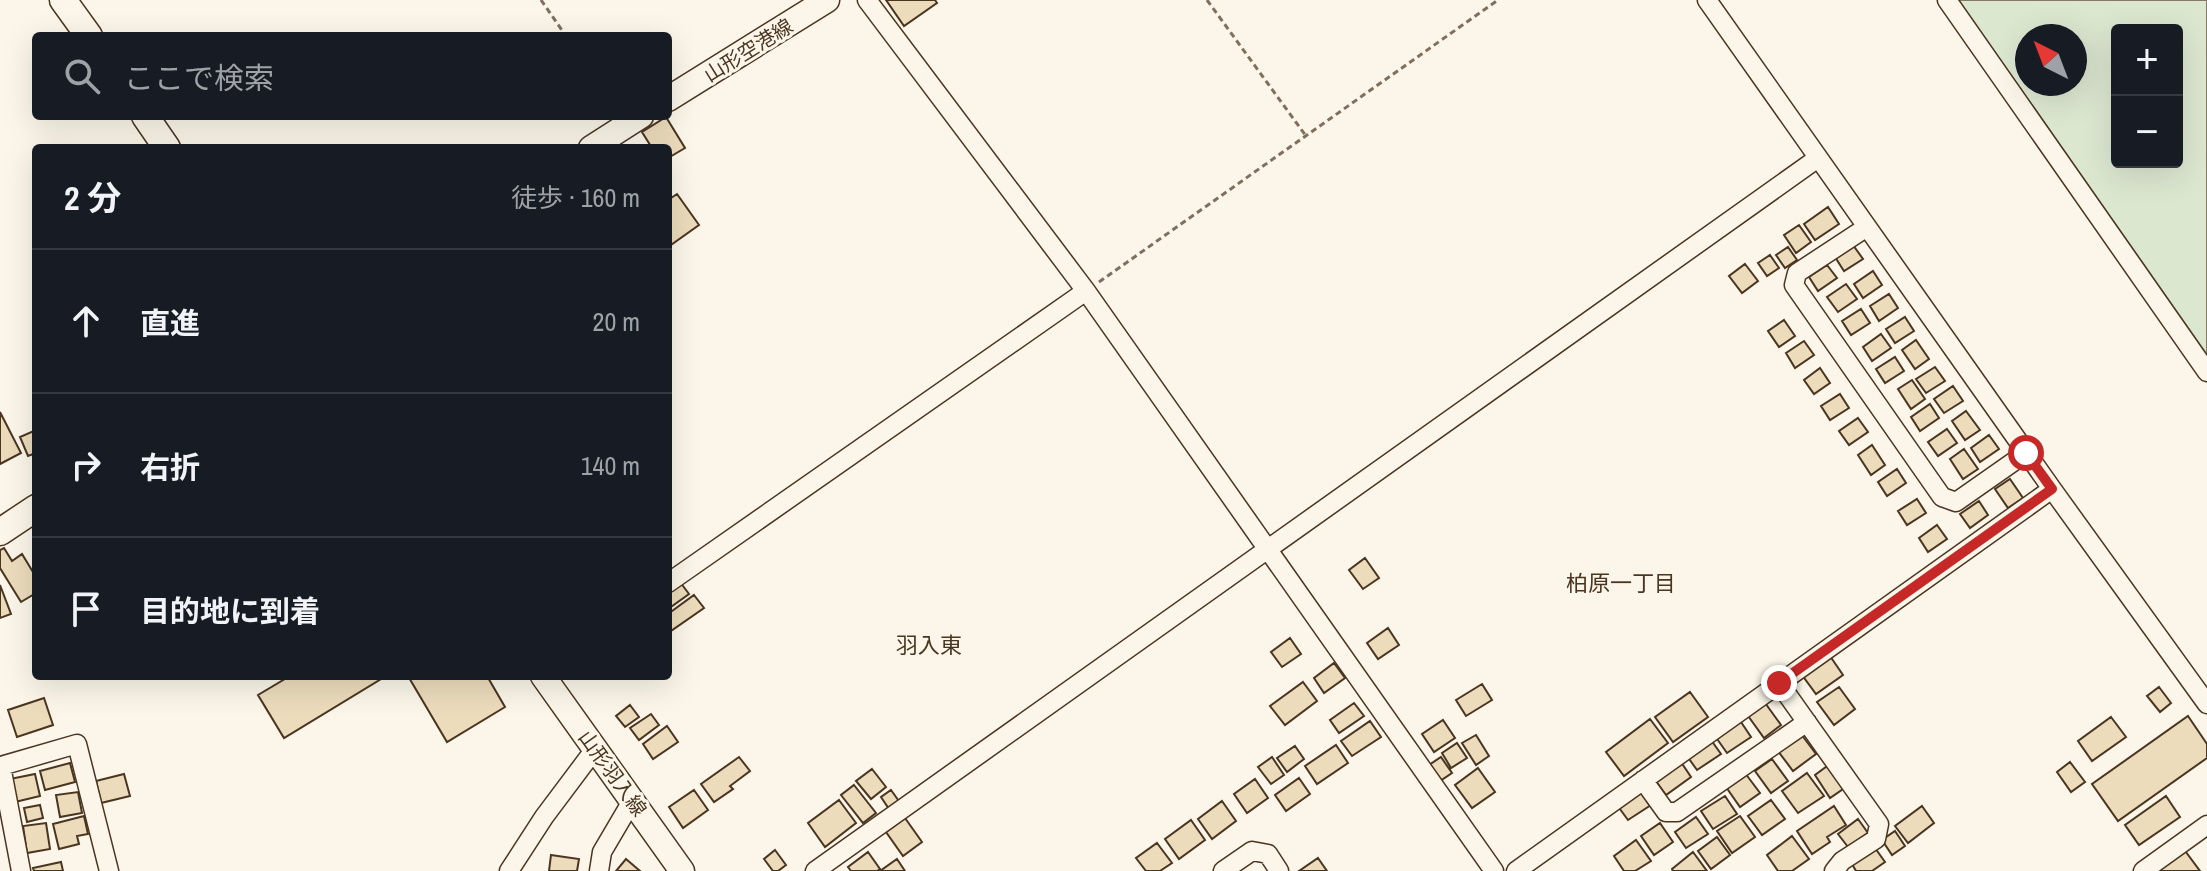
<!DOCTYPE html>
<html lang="ja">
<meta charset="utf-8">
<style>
:root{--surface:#171b24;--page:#20242c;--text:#f1f3f6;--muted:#9ea1a6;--line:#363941}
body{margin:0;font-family:"Archivo Narrow","Noto Sans JP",sans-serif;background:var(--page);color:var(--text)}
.controls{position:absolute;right:24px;top:24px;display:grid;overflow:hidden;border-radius:8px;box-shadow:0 8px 32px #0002}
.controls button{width:72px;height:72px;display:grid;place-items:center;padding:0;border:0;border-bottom:2px solid var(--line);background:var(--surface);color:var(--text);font:40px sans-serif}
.compass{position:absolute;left:2015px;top:24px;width:72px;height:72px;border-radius:50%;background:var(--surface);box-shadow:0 8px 32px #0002;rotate:318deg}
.stop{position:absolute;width:24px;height:24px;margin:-18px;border:6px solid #c62828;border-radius:50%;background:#fff}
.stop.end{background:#c62828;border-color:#fff;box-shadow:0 2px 8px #0008}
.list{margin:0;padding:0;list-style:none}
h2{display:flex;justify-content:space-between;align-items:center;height:104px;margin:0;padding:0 32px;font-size:34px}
h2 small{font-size:26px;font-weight:400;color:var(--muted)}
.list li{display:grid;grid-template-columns:52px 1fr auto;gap:24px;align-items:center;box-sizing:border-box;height:144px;padding:0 32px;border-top:2px solid var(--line)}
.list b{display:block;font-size:30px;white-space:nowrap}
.list em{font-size:26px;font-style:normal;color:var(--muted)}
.icon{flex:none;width:44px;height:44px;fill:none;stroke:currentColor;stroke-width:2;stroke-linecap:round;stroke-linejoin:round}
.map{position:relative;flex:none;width:2207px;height:871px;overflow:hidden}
.search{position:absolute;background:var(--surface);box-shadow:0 8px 32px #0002;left:32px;top:32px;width:640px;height:88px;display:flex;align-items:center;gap:20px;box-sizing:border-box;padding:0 28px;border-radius:8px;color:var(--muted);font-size:30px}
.panel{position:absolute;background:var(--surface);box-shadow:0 8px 32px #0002;left:32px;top:144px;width:640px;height:536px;border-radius:8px}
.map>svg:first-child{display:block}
</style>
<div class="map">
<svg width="2207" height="871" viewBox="0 0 2207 871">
<rect width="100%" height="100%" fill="#fbf6e9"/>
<path fill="#dce7d0" stroke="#887966" stroke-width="2" fill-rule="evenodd" d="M1958 0H2207V355ZM2117 30H2177V162H2117ZM2027 36H2075V84H2027Z"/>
<path fill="#ecdcbc" stroke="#4a3520" stroke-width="2" d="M886 0H935L937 3 904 26Z
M666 117 685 148 668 158V148H652L642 132Z
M677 194 699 225 668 247V200Z
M1828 207 1839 224 1815 240 1804 224Z
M1799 225 1811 242 1796 253 1784 235Z
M1853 245 1863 259 1844 271 1835 257Z
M1788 247 1797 260 1785 268 1776 255Z
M1770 255 1779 268 1767 276 1758 263Z
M1745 264 1758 281 1742 293 1729 276Z
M1827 265 1837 278 1818 291 1809 277Z
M1873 271 1882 285 1863 298 1854 284Z
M1846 284 1857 299 1838 312 1827 297Z
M1889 294 1898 308 1879 321 1870 306Z
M1861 309 1870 323 1851 335 1842 321Z
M1905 317 1914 331 1895 343 1886 329Z
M1784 320 1795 336 1779 347 1768 331Z
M1881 334 1891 348 1872 361 1863 347Z
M1916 340 1929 359 1915 369 1902 350Z
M1804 341 1814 355 1795 368 1786 353Z
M1895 357 1904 371 1885 383 1876 369Z
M1935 367 1945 381 1926 393 1916 379Z
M1820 368 1830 383 1814 394 1804 380Z
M1912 380 1925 399 1911 409 1898 389Z
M1953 386 1963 401 1944 413 1934 399Z
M1840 394 1849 408 1830 420 1821 406Z
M1930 404 1939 418 1920 431 1911 417Z
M1966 411 1980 430 1965 440 1952 421Z
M0 412 21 453 0 464Z
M1858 418 1868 432 1849 445 1839 431Z
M1947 429 1957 443 1938 456 1928 442Z
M36 430V453L28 456 20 437Z
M1989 435 1999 449 1980 462 1971 448Z
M1872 445 1885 465 1871 475 1858 455Z
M1964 449 1978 469 1963 479 1950 459Z
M1897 469 1906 483 1887 496 1878 482Z
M2010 479 2023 498 2008 508 1995 489Z
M1917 499 1926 513 1907 525 1898 511Z
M1979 501 1988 515 1970 528 1960 514Z
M1937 525 1947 539 1928 552 1919 538Z
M4 548 12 561 22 554 36 577V593L21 602 0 568V550Z
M1365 558 1379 578 1363 589 1349 570Z
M680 582 689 594 668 609V591Z
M0 585 11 614 0 618Z
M694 595 704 608 668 633V614Z
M1388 628 1399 645 1378 659 1367 643Z
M1290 638 1301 654 1282 667 1271 652Z
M1830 656 1843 675 1816 694 1802 675Z
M1334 663 1345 678 1324 693 1314 678Z
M290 676H386L284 738 258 695Z
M408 676H487L505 707 447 742Z
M1303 682 1317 701 1285 725 1270 706Z
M1482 684 1492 700 1466 716 1456 700Z
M1839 687 1855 709 1834 725 1817 702Z
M2159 687 2171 703 2160 712 2147 696Z
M1690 692 1708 717 1673 742 1655 717Z
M44 698 53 725 17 737 8 710Z
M1763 700 1781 725 1764 738 1746 713Z
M1354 703 1364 716 1339 733 1330 720Z
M630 705 639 717 625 727 616 716Z
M651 714 659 725 639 740 630 728Z
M2188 716 2207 744V758L2118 821 2092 784Z
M2111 717 2126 737 2092 761 2078 741Z
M1650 719 1668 743 1624 776 1606 752Z
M1739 719 1751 737 1727 753 1715 736Z
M1443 720 1455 738 1434 752 1422 734Z
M1370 721 1381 737 1352 756 1341 741Z
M667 726 678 742 653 759 643 744Z
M1801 734 1816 754 1793 771 1778 751Z
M1476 735 1489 756 1476 765 1462 743Z
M1711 740 1721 754 1697 770 1687 756Z
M1457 743 1467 758 1451 768 1442 753Z
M1336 745 1348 763 1317 784 1305 766Z
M1295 746 1304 759 1287 772 1277 758Z
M739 757 750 771 730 786 733 789 714 802 701 784Z
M1272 757 1284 775 1271 784 1258 767Z
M1441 757 1452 773 1440 781 1429 765Z
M1679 759 1691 777 1666 795 1653 777Z
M1772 759 1788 781 1771 793 1755 771Z
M2070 762 2085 782 2071 792 2057 772Z
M70 763 75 782 45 790 40 771Z
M1830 764 1846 787 1830 798 1815 775Z
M1478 768 1495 792 1472 808 1455 785Z
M872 769 886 787 871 799 856 781Z
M1745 773 1760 793 1740 807 1726 787Z
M1807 773 1824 796 1798 813 1782 791Z
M35 774 40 796 15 802 10 779Z
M124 774 130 796 101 803 96 781Z
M1299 778 1310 794 1286 811 1275 795Z
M1255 779 1268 798 1247 813 1234 794Z
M854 785 876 813 863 823 841 795Z
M1640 789 1651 805 1628 820 1617 805Z
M694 790 708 810 683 828 669 807Z
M891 790 901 804 891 812 881 797Z
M78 792 82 813 60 817 56 795Z
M1725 796 1737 814 1713 829 1701 811Z
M2166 796 2180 817 2139 845 2125 825Z
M839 800 856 823 825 847 808 823Z
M1771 800 1785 819 1762 835 1748 816Z
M1222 801 1236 821 1212 839 1198 819Z
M40 805 43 818 27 822 24 808Z
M1834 806 1846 825 1827 837 1830 842 1812 854 1797 831Z
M1922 806 1934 823 1908 843 1895 826Z
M84 816 88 834 77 836 79 844 59 849 53 824Z
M1740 816 1755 837 1732 853 1717 831Z
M1696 817 1708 834 1686 848 1675 832Z
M905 818 922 842 903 856 886 832Z
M1858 819 1868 833 1848 847 1838 834Z
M1191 820 1205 840 1179 859 1165 839Z
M46 823 50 849 27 853 23 826Z
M1660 823 1673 842 1654 855 1641 836Z
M1895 831 1905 846 1892 855 1882 840Z
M1792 836 1809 859 1792 871H1778L1767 855Z
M1717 837 1730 855 1711 869 1698 851Z
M1636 840 1651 861 1635 871H1624L1614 856Z
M1157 843 1172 863 1160 871H1146L1136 858Z
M1875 848 1885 862 1872 871H1856L1852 864Z
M2183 848 2200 871H2155Z
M775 850 786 865 778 871H773L764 859Z
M868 852 880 869 877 871H851L848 867Z
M1693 852 1707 871H1673L1672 869Z
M551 855 579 859 577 871H549Z
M1318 858 1327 871H1299Z
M626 859 640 871H616Z
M897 859 905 871H880Z
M61 862 63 871H34L33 868Z"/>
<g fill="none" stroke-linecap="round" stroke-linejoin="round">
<defs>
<path id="minor" d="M867 0 1086 291 1494 871
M1707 0 2052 489 2207 704
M1947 0 2207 372
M1867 227 1797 273 1794 285 1942 497 1956 502 2026 453
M668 583 1086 291
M1779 683 1879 824 1876 839 1842 861 1834 871
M1643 780 1666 812H1677L1807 722
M21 871 1 766 77 744 109 871
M509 871 544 817 595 749
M599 871 602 852 632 801
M815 871 1818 158
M1223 871 1252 851 1268 854 1279 871
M1516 871 2052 489
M2143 871 2207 825"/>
<path id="major" d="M668 99 827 0
M591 148 641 116
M543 676 682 871"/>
<path id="highway" d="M63 0 89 36
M145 116 167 148
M0 532 36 508"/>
</defs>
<use href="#minor" stroke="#4a3520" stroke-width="21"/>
<use href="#major" stroke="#4a3520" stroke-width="27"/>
<use href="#highway" stroke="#4a3520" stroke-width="29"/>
<path stroke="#7f6f5c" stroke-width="3" stroke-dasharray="6 4" stroke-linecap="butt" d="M541 0 566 36
M1207 0 1306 136
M1099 282 1498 0"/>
<use href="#minor" stroke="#fbf6e9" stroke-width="18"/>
<use href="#major" stroke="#fbf6e9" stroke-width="24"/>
<use href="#highway" stroke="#fbf6e9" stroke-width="26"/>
</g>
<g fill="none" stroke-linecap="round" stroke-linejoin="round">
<path stroke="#c62828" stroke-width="10" d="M1779 683 2052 489 2026 453"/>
</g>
<g text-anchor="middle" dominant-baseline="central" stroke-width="6" stroke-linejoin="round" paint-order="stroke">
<g font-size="20" fill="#4a3520" stroke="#fbf6e9">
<text transform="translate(748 50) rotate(-32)">山形空港線</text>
<text transform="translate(613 773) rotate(54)">山形羽入線</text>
</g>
<g font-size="22" fill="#4a3520" stroke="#fbf6e9">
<text x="1621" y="583">柏原一丁目</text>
<text x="929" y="645">羽入東</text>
</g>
</g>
</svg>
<div class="controls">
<button>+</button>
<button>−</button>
</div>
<svg class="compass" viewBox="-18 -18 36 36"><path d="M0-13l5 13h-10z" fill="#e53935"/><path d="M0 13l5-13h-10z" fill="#9ea1a6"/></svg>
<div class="stop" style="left:2026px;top:453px"></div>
<div class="stop end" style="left:1779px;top:683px"></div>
<div class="search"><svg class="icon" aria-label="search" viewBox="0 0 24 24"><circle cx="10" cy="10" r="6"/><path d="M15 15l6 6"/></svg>ここで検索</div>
<section class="panel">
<h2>2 分<small>徒歩 · 160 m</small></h2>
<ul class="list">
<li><svg class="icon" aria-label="ahead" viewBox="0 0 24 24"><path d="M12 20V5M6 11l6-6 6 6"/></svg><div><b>直進</b></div><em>20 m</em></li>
<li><svg class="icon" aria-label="right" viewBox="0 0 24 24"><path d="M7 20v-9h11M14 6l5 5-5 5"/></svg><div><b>右折</b></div><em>140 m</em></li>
<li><svg class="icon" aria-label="arrive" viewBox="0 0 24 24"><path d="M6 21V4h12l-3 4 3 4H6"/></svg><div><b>目的地に到着</b></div></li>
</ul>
</section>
</div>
